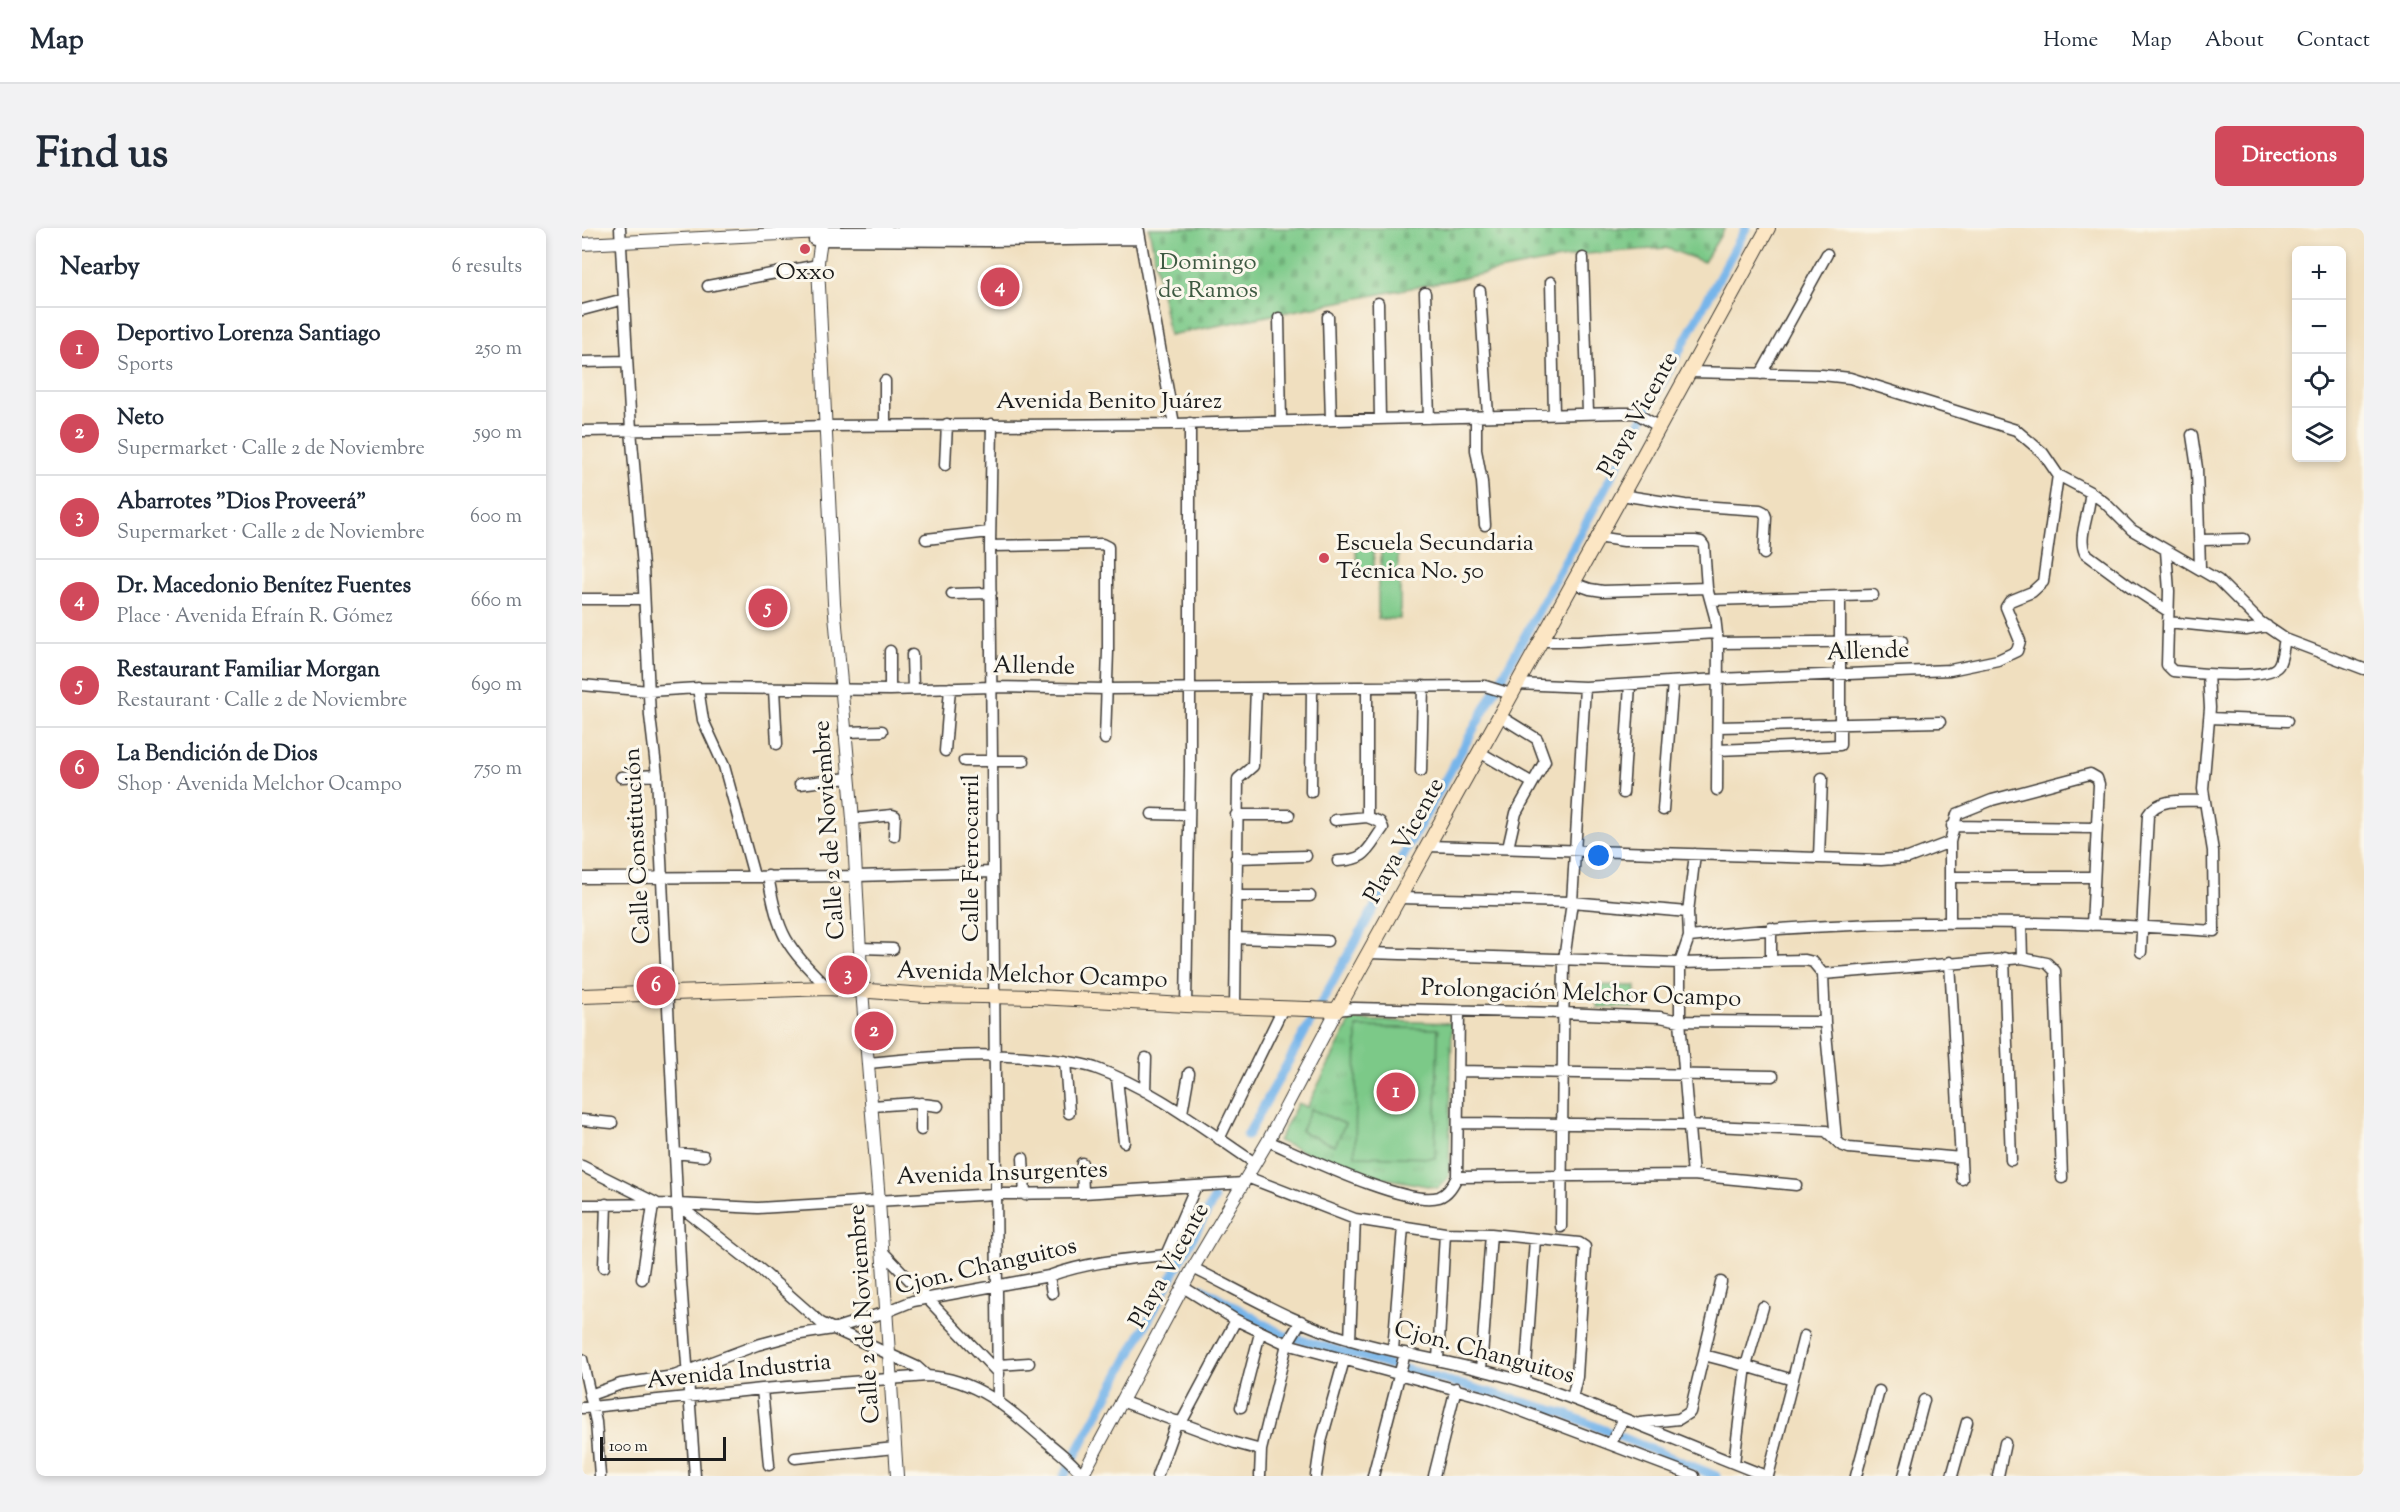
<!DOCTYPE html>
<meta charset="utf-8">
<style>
:root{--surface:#fff;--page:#f2f2f3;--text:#1f2937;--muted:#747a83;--line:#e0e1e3;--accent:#d1495b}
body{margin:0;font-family:"Sorts Mill Goudy",serif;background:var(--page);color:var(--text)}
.controls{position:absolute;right:18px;top:18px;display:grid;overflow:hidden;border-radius:9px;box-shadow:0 3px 9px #0003}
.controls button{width:54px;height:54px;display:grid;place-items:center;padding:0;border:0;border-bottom:2px solid var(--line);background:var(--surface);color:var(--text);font:30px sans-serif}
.scale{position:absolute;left:18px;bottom:15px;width:126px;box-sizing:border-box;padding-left:6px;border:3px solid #1c1c1c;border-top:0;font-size:16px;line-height:21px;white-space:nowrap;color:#1c1c1c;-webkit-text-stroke:4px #fbf7ec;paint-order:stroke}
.you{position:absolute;left:1017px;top:628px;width:21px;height:21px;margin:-15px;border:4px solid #fff;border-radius:50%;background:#1a73e8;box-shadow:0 0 0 9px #1a73e833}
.badge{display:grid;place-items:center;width:39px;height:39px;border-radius:50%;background:var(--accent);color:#fff;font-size:20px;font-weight:700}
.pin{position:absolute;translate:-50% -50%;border:3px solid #fff;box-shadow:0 2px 6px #0006}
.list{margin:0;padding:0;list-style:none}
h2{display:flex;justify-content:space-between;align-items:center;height:78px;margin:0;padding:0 24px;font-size:26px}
h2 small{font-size:20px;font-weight:400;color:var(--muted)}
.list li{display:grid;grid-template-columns:39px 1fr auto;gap:18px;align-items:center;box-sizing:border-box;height:84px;padding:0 24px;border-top:2px solid var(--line)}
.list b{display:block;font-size:22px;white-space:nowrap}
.list p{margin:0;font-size:20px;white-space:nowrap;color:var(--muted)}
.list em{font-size:20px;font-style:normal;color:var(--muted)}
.icon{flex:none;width:33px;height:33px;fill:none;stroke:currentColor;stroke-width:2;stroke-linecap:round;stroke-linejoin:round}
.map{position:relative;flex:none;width:1782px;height:1248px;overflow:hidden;border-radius:9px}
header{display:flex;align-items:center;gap:36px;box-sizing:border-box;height:84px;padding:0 30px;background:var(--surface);border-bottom:2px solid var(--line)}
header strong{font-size:28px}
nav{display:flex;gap:33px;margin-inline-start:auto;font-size:21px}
.intro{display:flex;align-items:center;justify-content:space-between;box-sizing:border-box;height:144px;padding:0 36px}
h1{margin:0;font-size:42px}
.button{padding:15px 27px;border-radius:9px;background:var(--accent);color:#fff;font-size:21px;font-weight:700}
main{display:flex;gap:36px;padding:0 36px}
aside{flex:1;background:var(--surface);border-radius:9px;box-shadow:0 3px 9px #0003}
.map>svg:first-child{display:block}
</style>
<header>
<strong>Map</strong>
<nav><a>Home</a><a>Map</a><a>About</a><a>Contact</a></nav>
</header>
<div class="intro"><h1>Find us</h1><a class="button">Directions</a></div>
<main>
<aside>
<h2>Nearby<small>6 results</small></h2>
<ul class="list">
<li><span class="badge">1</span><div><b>Deportivo Lorenza Santiago</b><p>Sports</p></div><em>250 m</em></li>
<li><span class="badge">2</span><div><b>Neto</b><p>Supermarket · Calle 2 de Noviembre</p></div><em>590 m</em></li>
<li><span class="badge">3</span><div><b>Abarrotes &quot;Dios Proveerá&quot;</b><p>Supermarket · Calle 2 de Noviembre</p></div><em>600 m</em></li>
<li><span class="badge">4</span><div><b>Dr. Macedonio Benítez Fuentes</b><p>Place · Avenida Efraín R. Gómez</p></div><em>660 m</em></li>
<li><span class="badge">5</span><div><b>Restaurant Familiar Morgan</b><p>Restaurant · Calle 2 de Noviembre</p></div><em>690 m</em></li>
<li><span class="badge">6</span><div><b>La Bendición de Dios</b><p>Shop · Avenida Melchor Ocampo</p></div><em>750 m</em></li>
</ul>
</aside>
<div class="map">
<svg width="1782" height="1248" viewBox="0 0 1782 1248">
<defs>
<pattern id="cemetery-stones" width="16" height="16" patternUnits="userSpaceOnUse" patternTransform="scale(1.5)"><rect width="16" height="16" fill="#7cc988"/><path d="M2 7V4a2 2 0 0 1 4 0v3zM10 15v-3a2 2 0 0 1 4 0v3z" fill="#6bac75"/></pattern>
<pattern id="park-tufts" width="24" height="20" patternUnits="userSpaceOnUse" patternTransform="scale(1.5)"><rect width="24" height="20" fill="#7cc988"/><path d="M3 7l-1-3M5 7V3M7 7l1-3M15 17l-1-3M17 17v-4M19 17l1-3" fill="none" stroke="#6bac75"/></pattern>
</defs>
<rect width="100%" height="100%" fill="#fbf7ec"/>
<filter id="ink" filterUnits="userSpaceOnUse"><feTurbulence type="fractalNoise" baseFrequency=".0167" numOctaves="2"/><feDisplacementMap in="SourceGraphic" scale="12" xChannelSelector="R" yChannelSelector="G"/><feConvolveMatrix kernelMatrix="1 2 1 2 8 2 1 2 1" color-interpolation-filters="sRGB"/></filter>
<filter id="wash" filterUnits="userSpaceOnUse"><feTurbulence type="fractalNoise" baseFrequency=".008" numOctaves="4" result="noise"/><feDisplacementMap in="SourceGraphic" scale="24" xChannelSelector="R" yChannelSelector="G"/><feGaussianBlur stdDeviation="1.35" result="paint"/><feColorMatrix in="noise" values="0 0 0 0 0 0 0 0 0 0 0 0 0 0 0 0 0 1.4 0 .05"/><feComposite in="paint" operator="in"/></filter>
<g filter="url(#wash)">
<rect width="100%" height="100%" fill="#f0dfbf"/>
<path fill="url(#cemetery-stones)" stroke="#4c7252" stroke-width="1.5" d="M567 0H1143L1122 34 1084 20 1004 26 587 107Z"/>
<path fill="url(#park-tufts)" stroke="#4c7252" stroke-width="1.5" d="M769 792 870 795 867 949 856 960 769 944 696 913 716 875 725 879Z"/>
<path fill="#7cc988" stroke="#4c7252" stroke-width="1.5" d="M774 316H792V347H775Z
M799 316H816V347H799Z
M796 350H818V391H796Z
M1015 757 1054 758 1053 780 1015 779Z
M775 799 856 801 853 930 773 928Z
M729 881 763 896 753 918 719 903Z"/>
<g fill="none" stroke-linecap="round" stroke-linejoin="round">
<path stroke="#77b5ea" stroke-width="9" d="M665 908 920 450 1164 0
M620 1060 701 1107 981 1185 1134 1248
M482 1248 632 971"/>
</g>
</g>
<g filter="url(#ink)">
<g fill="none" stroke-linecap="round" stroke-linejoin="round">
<defs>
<path id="minor" d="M38 0 49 202 61 339 68 488 75 547 99 1053 113 1248
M240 4 557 3
M557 4 592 196
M232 12 408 13 557 11
M1001 30 1006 185
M969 54 972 186
M126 58 236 37
M898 63 906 188
M843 65 847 190
M796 75 798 191
M0 82 42 71
M746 89 749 192
M697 90 699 193
M0 134 45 133
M1107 144 1240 147 1268 150 1434 202 1461 225 1476 247 1508 264C1509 284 1495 308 1503 325L1549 359 1586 383
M1179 146 1245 26
M303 153V198
M894 189V222L900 254 903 297
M410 196 408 318 416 1172
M0 203 151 201 243 198 592 196 1039 185H1054L1077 199
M1610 207 1615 240 1618 340
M363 237 365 196
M1508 264 1522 274 1550 302 1636 352 1678 394 1703 411 1782 441
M1039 267 1103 277 1178 282 1182 284 1184 289 1182 326
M1015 309 1042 313H1113L1119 314 1122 318 1125 360 1133 389 1136 415 1135 562
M344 311 408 304
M1619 312 1662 311
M408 318 520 316 526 319V423L523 511
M1584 323 1587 363 1585 437 1591 443C1610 445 1686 453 1696 438 1701 431 1701 418 1703 411
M991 355 1008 361 1021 363 1125 360
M370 366 409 365
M0 371H62
M1129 372 1291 367
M1586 394 1664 402 1685 398
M958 413H996L1135 405
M1136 415 1320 413
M308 423V462
M330 427 331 461
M935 456 1003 459 1136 451 1368 442 1416 432 1435 423 1438 413 1424 379 1428 373 1450 364 1461 354 1476 247
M0 457 67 463 116 460 308 462 410 459 524 461 903 458 929 466
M116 460 121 492 142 538 172 648
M192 461 195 516
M918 488 955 511 963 533 934 585 926 620
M1627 490 1705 493
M1136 499 1358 494
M262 504 300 503
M1135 522 1258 517V368
M363 523 368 460
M899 525 949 554
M382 533H442
M839 543 841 458
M39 549 75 547
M218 556 266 550
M729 564 730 459
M1041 565 1048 457
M1081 582 1091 454
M570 586 607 587
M654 587H707
M785 589V459
M271 591 310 587 313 588 312 608
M753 592 785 589 798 594 801 600C785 622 785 632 756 633
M1370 598 1514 600
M846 618 1299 632 1326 630 1368 614
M1237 629 1240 550
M654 630 724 628
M186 648C197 709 203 717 246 760
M1369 649H1511
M0 650 275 648 411 644
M654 668H728
M817 670 990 674 1106 684
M1368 695V614L1375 586 1410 572 1508 546 1515 550 1517 556 1510 697
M1439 695 1440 730
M1189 700V733
M1107 709C1281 690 1457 691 1632 703L1631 623 1621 561 1628 480 1626 446
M654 710 745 713
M278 720 311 721
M1559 724 1566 587C1576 569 1604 573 1623 573
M787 725 1098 735 1223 732 1231 734 1241 746 1440 730 1465 735 1473 743 1480 950
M1422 730 1429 932
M1368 734 1380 951
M1241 746 1243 794 1254 911
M604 777 608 540V195
M653 778 656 551 671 538 674 460
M755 782 772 780 981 785 1078 789 1098 793 1243 794
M483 833 487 885
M286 835C346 829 394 824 454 830 474 832 494 834 513 840 572 861 622 901 673 935
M876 843 1191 848
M535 851 542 914
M563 863 564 830
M339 875V902
M290 878 333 875 356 878
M600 885 607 845
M0 892 30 895
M876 895 1106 897 1244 903 1259 917 1267 920 1379 930
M637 911 701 780
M686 913C719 927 824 979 857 969 866 966 871 957 875 949L877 782
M93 925 122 928
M441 930 443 967
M500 935 501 965
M0 938 74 975
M1111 947 1098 793V735L1107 709 1106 684 1113 626
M665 949 773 991 863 1005 909 1006 997 1015 1003 1019 995 1149 990 1170
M875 949 1111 947 1214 957
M95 976 179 1042 239 1095 335 1139 345 1148
M0 977 95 976 176 980 413 966 501 965 662 955
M979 999 982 732 990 674 1003 459
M300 1023 417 1146
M22 1039 24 976
M611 1040C662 1065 714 1097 769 1112 827 1129 888 1136 946 1155 1027 1182 1104 1217 1184 1248
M467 1048 470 1065
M60 1051 71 977
M601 1059 654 1092 705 1116 905 1170 1112 1248
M1181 1079 1164 1138 1211 1152
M768 1112 773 991
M811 1122 821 999
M1122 1127 1164 1138 1152 1235
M0 1131 14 1194 18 1248
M856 1132 863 1005
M416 1137 447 1135
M899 1142 909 1006
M943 1154 953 1011
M180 1161 187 1237
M8 1167 39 1156 92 1148 175 1117 212 1107 251 1101 304 1084 331 1073 467 1048C505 1034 544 1031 584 1027L614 958
M539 1173 653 1215 679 1222
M659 1179 678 1105
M0 1180 180 1161 345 1148C393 1150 429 1182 464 1213 477 1224 491 1234 501 1248
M599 1195 654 1092
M1058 1195 1097 1191 1108 1184 1139 1054
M1029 1215 1042 1191
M213 1230 313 1220
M575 1248 595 1193
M678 1248 679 1222 705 1116 719 1093
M734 1248 739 1214 762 1132
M791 1248 823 1125
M852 1248 874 1160
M1186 1248 1222 1108
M1274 1248 1297 1163
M1322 1248 1342 1172
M1370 1248 1385 1194
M1416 1248 1423 1215"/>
<path id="tertiary" d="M240 0C240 13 236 24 236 37L252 375 271 591 280 762 297 973 315 1248
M0 16 240 4
M500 1248 611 1040 686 913 755 782"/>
<path id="secondary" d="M0 768 246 760 343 767 456 769 604 777 755 782C901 522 1043 261 1186 0"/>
</defs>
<use href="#minor" stroke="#3c3934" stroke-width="13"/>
<use href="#tertiary" stroke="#3c3934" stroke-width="14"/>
<use href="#secondary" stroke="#3c3934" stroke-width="16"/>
<use href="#minor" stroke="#fff" stroke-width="10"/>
<use href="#tertiary" stroke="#fff" stroke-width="12"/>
<use href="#secondary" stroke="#fce6c4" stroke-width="14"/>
</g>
</g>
<g fill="#d1495b" stroke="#fbf7ec" stroke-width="2">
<circle cx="223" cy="21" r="6"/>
<circle cx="742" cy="330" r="6"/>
</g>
<g text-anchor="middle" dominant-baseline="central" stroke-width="6" stroke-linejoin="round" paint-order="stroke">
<g font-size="24" fill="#3e5942" stroke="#fbf7ec">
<text x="626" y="35">Domingo<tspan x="626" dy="28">de Ramos</tspan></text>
</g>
<g font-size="24" fill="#1c1c1c" stroke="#fbf7ec">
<text x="223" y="45">Oxxo</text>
<text x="754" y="316" text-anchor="start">Escuela Secundaria<tspan x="754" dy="28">Técnica No. 50</tspan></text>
</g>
<g font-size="24" fill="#1c1c1c" stroke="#fbf7ec">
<text x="527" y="174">Avenida Benito Juárez</text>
<text transform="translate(1057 187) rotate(-61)">Playa Vicente</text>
<text transform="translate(1286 424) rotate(-2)">Allende</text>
<text transform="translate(452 439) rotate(1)">Allende</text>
<text transform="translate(248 602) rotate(-94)">Calle 2 de Noviembre</text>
<text transform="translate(823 613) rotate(-61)">Playa Vicente</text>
<text transform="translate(56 618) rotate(-93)">Calle Constitución</text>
<text transform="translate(390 630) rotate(-90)">Calle Ferrocarril</text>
<text transform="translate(450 748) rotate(2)">Avenida Melchor Ocampo</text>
<text transform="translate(999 766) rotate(2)">Prolongación Melchor Ocampo</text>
<text transform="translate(420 946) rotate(-2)">Avenida Insurgentes</text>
<text transform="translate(588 1038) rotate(-61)">Playa Vicente</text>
<text transform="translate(404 1039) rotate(-13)">Cjon. Changuitos</text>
<text transform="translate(283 1086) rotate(-94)">Calle 2 de Noviembre</text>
<text transform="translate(902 1125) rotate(15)">Cjon. Changuitos</text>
<text transform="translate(157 1144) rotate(-6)">Avenida Industria</text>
</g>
</g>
</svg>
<div class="controls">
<button>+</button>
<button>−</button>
<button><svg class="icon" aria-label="locate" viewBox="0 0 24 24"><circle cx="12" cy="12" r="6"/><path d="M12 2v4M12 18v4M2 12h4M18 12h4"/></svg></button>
<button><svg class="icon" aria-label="layers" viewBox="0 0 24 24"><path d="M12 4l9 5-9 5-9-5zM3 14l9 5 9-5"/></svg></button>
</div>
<div class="scale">100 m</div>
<div class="you"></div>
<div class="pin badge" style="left:814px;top:864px">1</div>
<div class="pin badge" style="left:292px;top:803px">2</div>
<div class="pin badge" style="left:266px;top:747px">3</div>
<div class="pin badge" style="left:418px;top:59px">4</div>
<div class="pin badge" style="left:186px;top:380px">5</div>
<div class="pin badge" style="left:74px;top:758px">6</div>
</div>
</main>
